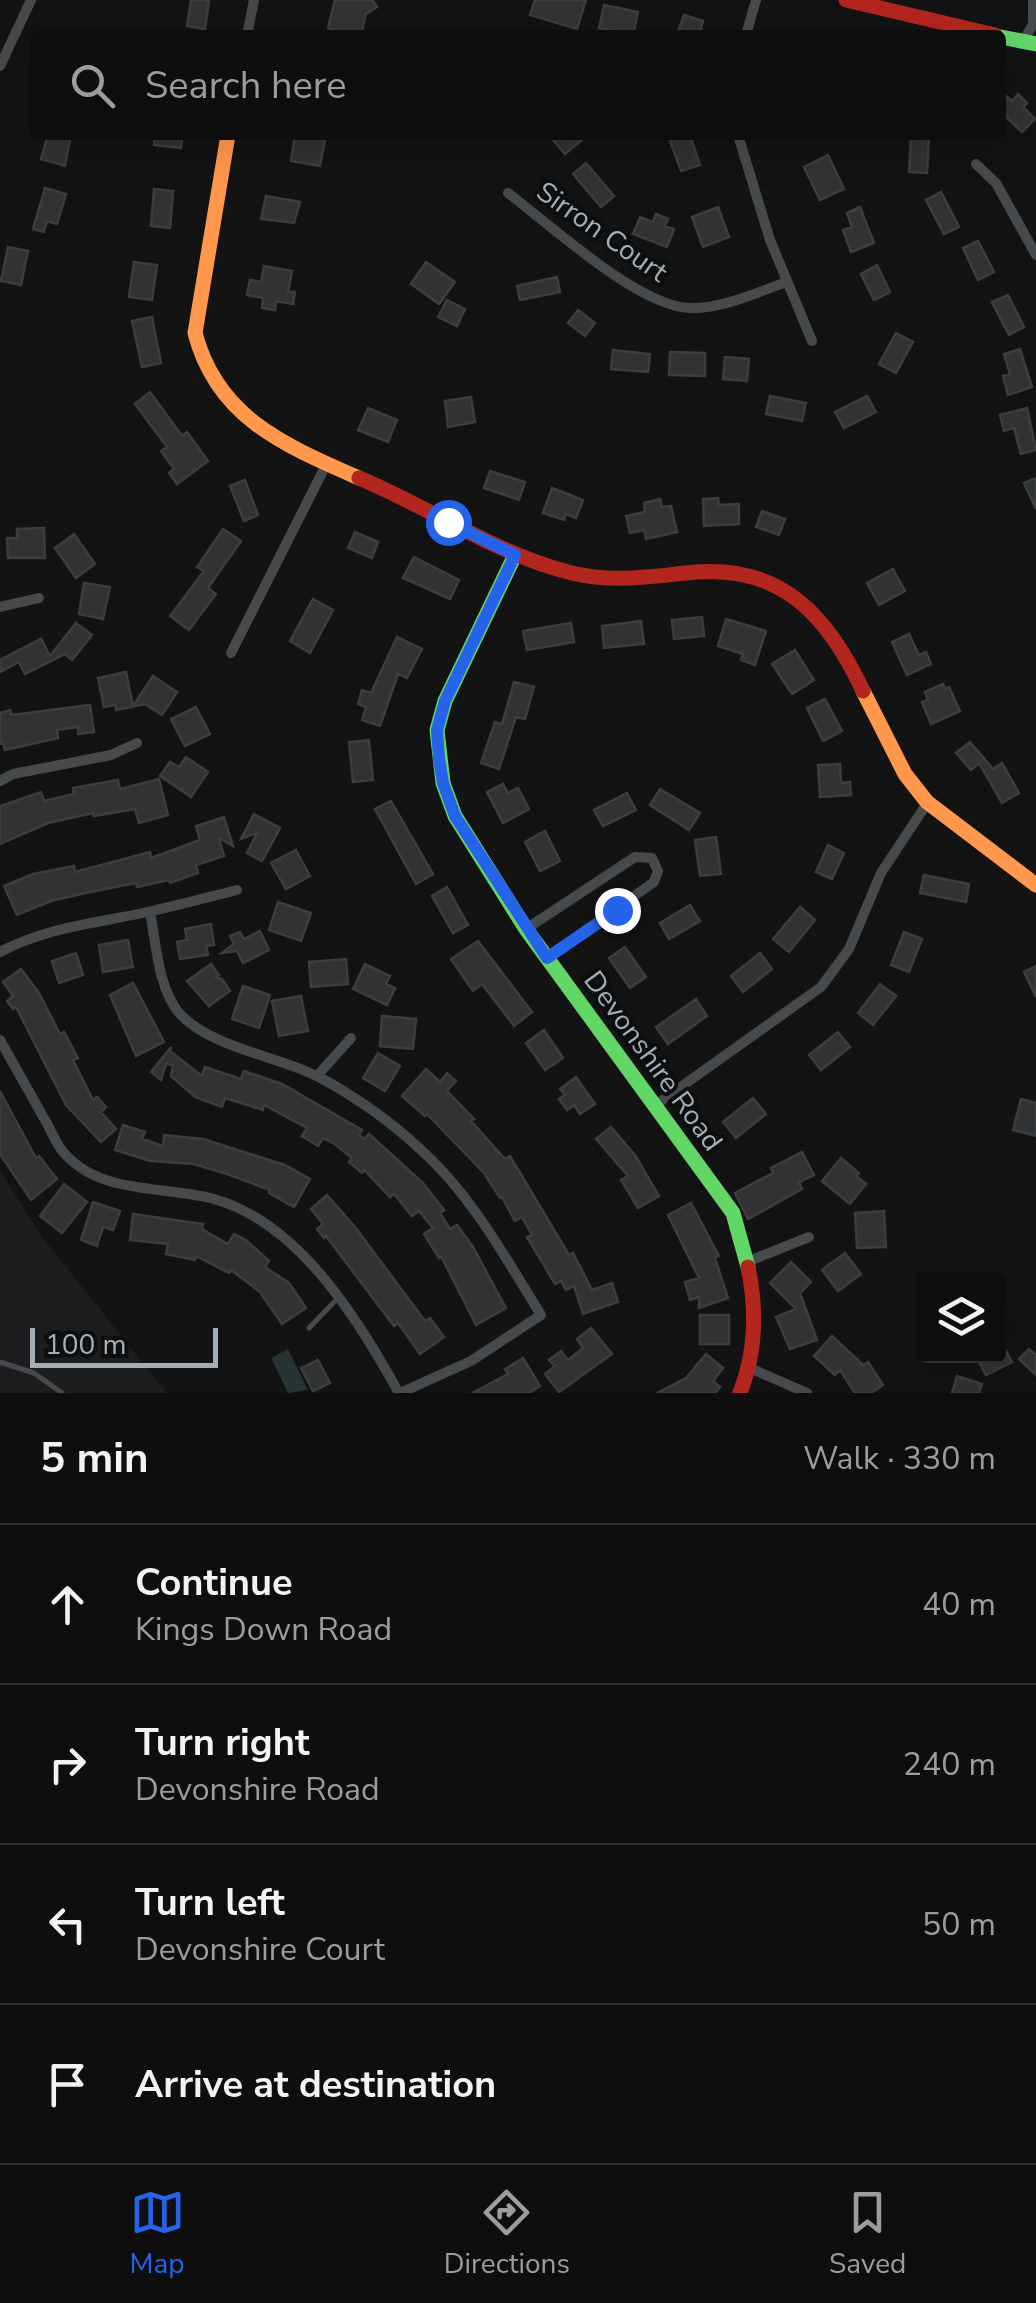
<!DOCTYPE html>
<meta charset="utf-8">
<style>
:root{--surface:#0e0e0e;--page:#1c1c1c;--text:#f1f3f6;--muted:#9b9c9e;--line:#2e2e2e;--accent:#2563eb}
body{margin:0;font-family:"Nunito Sans",sans-serif;background:var(--page);color:var(--text)}
.controls{position:absolute;right:30px;bottom:30px;display:grid;overflow:hidden;border-radius:10px;box-shadow:0 10px 40px #0002}
.controls button{width:90px;height:90px;display:grid;place-items:center;padding:0;border:0;border-bottom:2px solid var(--line);background:var(--surface);color:var(--text);font:50px sans-serif}
.scale{position:absolute;left:30px;bottom:25px;width:188px;box-sizing:border-box;padding-left:10px;border:5px solid #a3afb6;border-top:0;font-size:28px;line-height:35px;white-space:nowrap;color:#a3afb6;-webkit-text-stroke:8px #0d0e0f;paint-order:stroke}
.stop{position:absolute;width:30px;height:30px;margin:-22px;border:8px solid #2563eb;border-radius:50%;background:#fff}
.stop.end{background:#2563eb;border-color:#fff;box-shadow:0 2px 10px #0008}
.list{margin:0;padding:0;list-style:none}
h2{display:flex;justify-content:space-between;align-items:center;height:130px;margin:0;padding:0 40px;font-size:42px}
h2 small{font-size:32px;font-weight:400;color:var(--muted)}
.list li{display:grid;grid-template-columns:65px 1fr auto;gap:30px;align-items:center;box-sizing:border-box;height:160px;padding:0 40px;border-top:2px solid var(--line)}
.list b{display:block;font-size:38px;white-space:nowrap}
.list p{margin:0;font-size:32px;white-space:nowrap;color:var(--muted)}
.list em{font-size:32px;font-style:normal;color:var(--muted)}
.icon{flex:none;width:55px;height:55px;fill:none;stroke:currentColor;stroke-width:2;stroke-linecap:round;stroke-linejoin:round}
.map{position:relative;flex:none;width:1036px;height:1393px;overflow:hidden}
.search{position:absolute;background:var(--surface);box-shadow:0 10px 40px #0002;left:30px;right:30px;top:30px;height:110px;display:flex;align-items:center;gap:25px;box-sizing:border-box;padding:0 35px;border-radius:10px;color:var(--muted);font-size:38px}
.sheet{height:770px;background:var(--surface)}
nav{display:flex;justify-content:space-around;align-items:center;box-sizing:border-box;height:140px;border-top:2px solid var(--line);background:var(--surface);font-size:28px;color:var(--muted)}
nav a{display:grid;justify-items:center;gap:5px}
nav .on{color:var(--accent)}
.map>svg:first-child{display:block}
</style>
<div class="map">
<svg width="1036" height="1393" viewBox="0 0 1036 1393">
<rect width="100%" height="100%" fill="#131313"/>
<path fill="#1d1d1f" d="M0 1171 43 1238 167 1393H0Z"/>
<path fill="#263435" d="M288 1349 308 1390 288 1393 271 1358Z"/>
<path fill="#313233" stroke="#3b3e40" stroke-width="2.5" d="M191 0H209L205 29 187 26Z
M335 0H372L377 7 366 14 361 35H335L336 30 328 28Z
M535 0H586L577 29 530 15Z
M604 5 638 12 633 35 599 28Z
M684 15 703 21 699 35H677Z
M1018 94 1027 103 1023 107 1035 119 1022 132 1001 112V101L1006 96 1012 101Z
M48 135H71L65 166 41 159Z
M155 135H182L181 148 154 145Z
M295 135H326L320 166 291 161Z
M549 135H588L565 154Z
M668 135H690L700 165 681 171Z
M911 135 929 136 927 173 909 172Z
M828 155 844 189 820 200 804 167Z
M586 163 614 196 601 207 573 174Z
M45 188 66 194 57 224 47 221 44 232 33 229Z
M154 189 173 191 170 228 151 226Z
M941 192 959 227 944 234 926 200Z
M266 196 300 202 294 223 261 219Z
M718 207 729 237 703 247 692 217Z
M860 207 874 243 851 252 843 230 852 227 847 213Z
M656 214 668 219 665 226 674 229 667 247 633 234 640 217 653 222Z
M978 241 994 272 978 280 963 248Z
M8 247 28 251 21 285 1 281Z
M134 262 157 265 152 300 129 297Z
M426 262 455 282 439 304 411 284Z
M877 265 890 292 874 300 861 274Z
M264 266 292 271 288 292H295L293 304 276 301 275 310 262 308 263 298 247 295 250 280 261 282Z
M557 277 560 292 520 300 517 286Z
M1008 295 1024 327 1009 335 992 302Z
M447 300 465 309 457 326 438 317Z
M578 310 595 323 585 336 568 323Z
M152 317 161 363 142 367 132 321Z
M896 333 913 342 896 373 879 364Z
M1020 349 1032 387 1008 395 1003 376 1010 374 1004 354Z
M613 350 650 354 648 372 611 369Z
M670 352 705 353V376L669 375Z
M725 357 749 359 747 381 723 379Z
M150 392 182 436 187 432 208 461 177 484 169 473 174 469 161 451 167 447 135 404Z
M770 396 806 403 802 421 766 414Z
M867 396 876 412 844 428 835 412Z
M471 397 475 422 448 427 445 401Z
M368 408 397 420 388 442 358 430Z
M1027 408 1036 450 1021 454 1014 428 1004 431 1000 415Z
M490 471 525 482 519 500 484 488Z
M1036 478V509L1024 483Z
M245 480 258 515 244 521 230 486Z
M552 488 583 500 576 518 566 514 564 520 543 513Z
M718 498 719 505 739 504V524L704 526 703 499Z
M660 499 662 507 671 506 677 532 646 539 644 530 630 533 626 516 645 512 644 503Z
M762 511 785 519 779 535 756 527Z
M44 528 45 558H8L7 538H17V529Z
M223 529 241 541 208 588 216 594 189 630 170 616 204 571 197 567Z
M355 532 378 542 372 558 348 548Z
M74 534 95 564 76 578 55 548Z
M414 557 459 580 450 599 403 578Z
M893 569 905 591 879 605 867 583Z
M84 583 110 587 103 619 79 614Z
M313 599 333 610 310 653 290 641Z
M702 617 704 636 674 639 672 620Z
M726 619 766 631 755 665 741 660 743 654 718 646Z
M641 621 644 644 604 648 602 626Z
M76 623 92 635 72 660 65 654 25 674 19 662 0 672V660L41 639 50 656Z
M571 623 574 642 527 650 523 631Z
M909 634 919 655 926 652 931 664 907 675 892 642Z
M397 637 422 649 407 678 398 674 380 726 362 720 366 707 358 704 362 690 371 693Z
M795 650 814 680 792 694 772 664Z
M126 672 133 706 153 676 177 692 162 715 145 704 116 710 115 705 104 707 98 678Z
M514 682 534 687 525 719 516 717 499 769 481 763 495 722 502 724Z
M943 684 945 689 949 687 960 711 931 724 922 702 928 700 925 692Z
M825 699 842 731 823 741 807 708Z
M90 705 94 732 78 734V727L57 730 58 738 5 750 3 743 0 744V713L10 710 12 715Z
M196 707 210 734 185 746 171 719Z
M369 740 373 780 353 782 349 742Z
M970 742 993 769 1002 763 1019 793 1002 803 979 763 971 770 956 753Z
M186 757 208 772 191 797 160 776 170 762 179 767Z
M840 764 841 783 850 782 851 795 820 797 818 765Z
M159 779 168 815 139 823 135 809 94 816 93 813 48 823 0 844V806L41 792 44 801 74 794 73 788 118 780 120 789Z
M503 784 508 793 518 788 529 809 503 823 487 792Z
M660 789 700 813 689 830 650 805Z
M627 793 636 810 603 826 594 810Z
M391 801 433 874 416 884 375 809Z
M254 814 280 828 262 861 247 853 257 833 241 839Z
M224 817 233 846 219 838 224 856 196 865 198 873 170 883 169 880 137 887 136 883 90 892 51 901 17 915 4 886 33 874 74 866 75 872 150 852 151 858 200 840 196 826Z
M545 831 560 861 540 871 525 842Z
M716 837 721 874 700 876 695 840Z
M828 845 844 853 832 879 816 872Z
M296 850 310 876 286 889 271 863Z
M924 875 969 884 966 902 920 893Z
M447 887 468 925 453 933 432 896Z
M278 902 311 913 301 941 269 930Z
M690 905 700 921 669 939 660 923Z
M800 907 815 920 789 952 773 939Z
M211 924 214 945 206 946 208 955 180 959 177 942 187 940 185 929Z
M260 931 269 950 243 963 237 951 222 953 234 944 230 936 240 932 244 939Z
M904 932 922 939 909 972 891 965Z
M128 940 133 967 103 972 99 945Z
M478 941 532 1012 514 1026 482 984 473 991 451 959Z
M625 947 646 977 630 988 609 958Z
M76 953 83 975 59 983 52 961Z
M760 953 772 969 743 992 731 976Z
M346 959 348 984 311 987 309 962Z
M211 964 219 975 216 977 222 979 230 991 209 1006 187 981Z
M365 964 390 976 386 984 395 988 387 1005 353 989Z
M1036 966V997L1024 972Z
M21 969 39 993 60 1034 64 1032 78 1058 73 1060 93 1100 97 1097 106 1107 101 1112 116 1129 101 1142 66 1105 16 1007 13 1009 7 1001 13 996 3 982Z
M133 983 164 1042 136 1056 110 995Z
M880 984 896 996 873 1025 858 1013Z
M243 986 270 995 259 1028 232 1019Z
M301 996 308 1031 279 1036 272 1001Z
M696 999 707 1016 668 1044 656 1027Z
M382 1016 416 1019 413 1049 380 1046Z
M544 1030 563 1058 545 1070 526 1043Z
M838 1032 850 1047 821 1070 809 1055Z
M171 1047 170 1051 202 1076 205 1067 241 1079 244 1071 282 1084 362 1130 359 1135 364 1139 369 1134 423 1183 444 1210 440 1213 450 1229 457 1225 473 1247 506 1308 476 1325 441 1256 439 1258 424 1234 433 1228 419 1211 412 1216 394 1194 390 1197 364 1170 362 1173 349 1162 352 1158 332 1142 323 1138 318 1146 302 1136 307 1128 264 1105 263 1110 225 1098 222 1107 195 1097 171 1076 173 1065 166 1064 161 1080 151 1072Z
M378 1053 400 1066 385 1091 363 1078Z
M426 1069 440 1082 447 1073 456 1081 447 1091 474 1119 471 1121 505 1159 510 1156 569 1255 573 1253 592 1290 612 1283 618 1302 583 1314 574 1286 566 1290 561 1281 555 1284 527 1237 532 1235 522 1217 515 1221 502 1197 500 1198 484 1173 427 1114 425 1116 402 1096Z
M576 1077 595 1104 580 1114 574 1105 567 1110 559 1099 565 1095 560 1089Z
M0 1091 36 1158 39 1156 57 1179 31 1200 0 1154Z
M753 1098 766 1114 736 1138 723 1122Z
M1021 1099 1036 1103V1136L1013 1130Z
M123 1125 145 1132 142 1139 163 1146 164 1135 203 1139 285 1165 310 1179 294 1207 269 1193 270 1190 227 1174 194 1164 150 1161 115 1150Z
M611 1127 635 1155 659 1196 638 1208 621 1180 628 1176 596 1139Z
M802 1152 814 1175 799 1182 802 1189 748 1219 735 1193 773 1173 771 1168Z
M841 1158 859 1173 856 1176 866 1184 850 1204 822 1181Z
M64 1184 87 1202 62 1233 40 1216Z
M327 1195 355 1227 425 1321 430 1318 444 1337 420 1354 398 1323 394 1326 326 1236 324 1238 317 1229 323 1224 311 1209Z
M93 1202 120 1211 113 1230 103 1227 97 1246 81 1240Z
M691 1203 719 1256 715 1258 728 1298 699 1308V1297L690 1300 685 1282 699 1278 668 1215Z
M884 1211 886 1247 857 1248 855 1213Z
M133 1214 203 1224 202 1229 228 1244 234 1234 246 1240 269 1261 265 1267 289 1283 306 1308 282 1324 260 1292 231 1270 229 1273 196 1256 195 1260 166 1254 168 1244 130 1240Z
M845 1253 861 1274 838 1291 822 1270Z
M791 1262 811 1282 800 1293 817 1340 790 1349 776 1317 796 1309 770 1283Z
M700 1315H729V1344H700Z
M591 1328 612 1354 559 1392 545 1374 555 1366 549 1360 561 1351 568 1360 583 1348 577 1339Z
M832 1336 863 1365 868 1362 883 1385 871 1393H855L840 1370 835 1375 814 1356Z
M998 1336 1012 1362 986 1375 976 1356H998Z
M1029 1349 1036 1355V1375L1019 1359Z
M706 1354 723 1368 713 1381 720 1387 715 1393H657L686 1378Z
M523 1358 540 1386 529 1393H472L508 1374 505 1369Z
M318 1360 330 1383 313 1391 301 1368Z
M957 1376 982 1384 979 1393H952Z"/>
<g fill="none" stroke-linecap="round" stroke-linejoin="round">
<path stroke="#474a4c" stroke-width="5" d="M309 1328 337 1299
M0 1362 34 1373 62 1393"/>
<path stroke="#474a4c" stroke-width="10" d="M247 35 254 0
M746 35 756 0
M1023 42 1033 24V0
M0 66 31 0
M738 135 770 240 812 341
M976 164 996 183 1036 255
M508 193C549 224 639 307 690 308 722 309 757 292 787 282
M0 607 39 598
M231 653 327 463
M0 781 13 774 111 755 137 743
M150 912C156 943 158 989 180 1014 212 1048 278 1056 319 1077 354 1096 390 1121 419 1148 471 1194 505 1257 541 1315L471 1361 400 1393
M526 929 635 857 652 858 658 871 654 882 547 958
M0 952C49 926 100 923 152 911 180 905 209 897 237 890
M0 1040C15 1067 30 1093 45 1120 51 1130 56 1144 64 1153 102 1196 164 1185 214 1199 300 1223 358 1320 399 1393
M317 1076 351 1038
M654 1106 821 987 849 949 881 873 928 802
M749 1261 809 1237
M752 1369 807 1393"/>
<path stroke="#63d668" stroke-width="15" d="M1001 37 1036 44
M515 555 445 701 437 730 443 783 455 816 526 929 733 1213 748 1267"/>
<path stroke="#ff974d" stroke-width="15" d="M228 135 195 333C217 418 286 446 359 478
M863 691 905 774 927 802 1036 885"/>
<path stroke="#b3261e" stroke-width="15" d="M846 0 995 35
M359 478C429 507 494 553 568 572 612 584 652 576 696 572 783 565 829 618 863 691
M740 1393C756 1351 757 1311 748 1267"/>
</g>
<g fill="none" stroke-linecap="round" stroke-linejoin="round">
<path stroke="#2563eb" stroke-width="12" d="M448 522 515 555 445 701 437 730 439 758 443 783 455 816 547 958 617 910"/>
</g>
<g text-anchor="middle" dominant-baseline="central" stroke-width="8" stroke-linejoin="round" paint-order="stroke">
<g font-size="28" fill="#a3afb6" stroke="#0d0e0f">
<text transform="translate(602 232) rotate(35)">Sirron Court</text>
<text transform="translate(653 1061) rotate(54)">Devonshire Road</text>
</g>
</g>
</svg>
<div class="controls">
<button><svg class="icon" aria-label="layers" viewBox="0 0 24 24"><path d="M12 4l9 5-9 5-9-5zM3 14l9 5 9-5"/></svg></button>
</div>
<div class="scale">100 m</div>
<div class="stop" style="left:448px;top:522px"></div>
<div class="stop end" style="left:617px;top:910px"></div>
<div class="search"><svg class="icon" aria-label="search" viewBox="0 0 24 24"><circle cx="10" cy="10" r="6"/><path d="M15 15l6 6"/></svg>Search here</div>
</div>
<section class="sheet">
<h2>5 min<small>Walk · 330 m</small></h2>
<ul class="list">
<li><svg class="icon" aria-label="ahead" viewBox="0 0 24 24"><path d="M12 20V5M6 11l6-6 6 6"/></svg><div><b>Continue</b><p>Kings Down Road</p></div><em>40 m</em></li>
<li><svg class="icon" aria-label="right" viewBox="0 0 24 24"><path d="M7 20v-9h11M14 6l5 5-5 5"/></svg><div><b>Turn right</b><p>Devonshire Road</p></div><em>240 m</em></li>
<li><svg class="icon" aria-label="left" viewBox="0 0 24 24"><path d="M17 20v-9H6M10 6l-5 5 5 5"/></svg><div><b>Turn left</b><p>Devonshire Court</p></div><em>50 m</em></li>
<li><svg class="icon" aria-label="arrive" viewBox="0 0 24 24"><path d="M6 21V4h12l-3 4 3 4H6"/></svg><div><b>Arrive at destination</b></div></li>
</ul>
</section>
<nav>
<a class="on"><svg class="icon" aria-label="map" viewBox="0 0 24 24"><path d="M3 6l6-2 6 2 6-2v14l-6 2-6-2-6 2zM9 4v14M15 6v14"/></svg>Map</a>
<a><svg class="icon" aria-label="directions" viewBox="0 0 24 24"><path d="M12 3l9 9-9 9-9-9zM9 14v-3h6M13 9l2 2-2 2"/></svg>Directions</a>
<a><svg class="icon" aria-label="saved" viewBox="0 0 24 24"><path d="M7 4h10v16l-5-4-5 4z"/></svg>Saved</a>
</nav>
